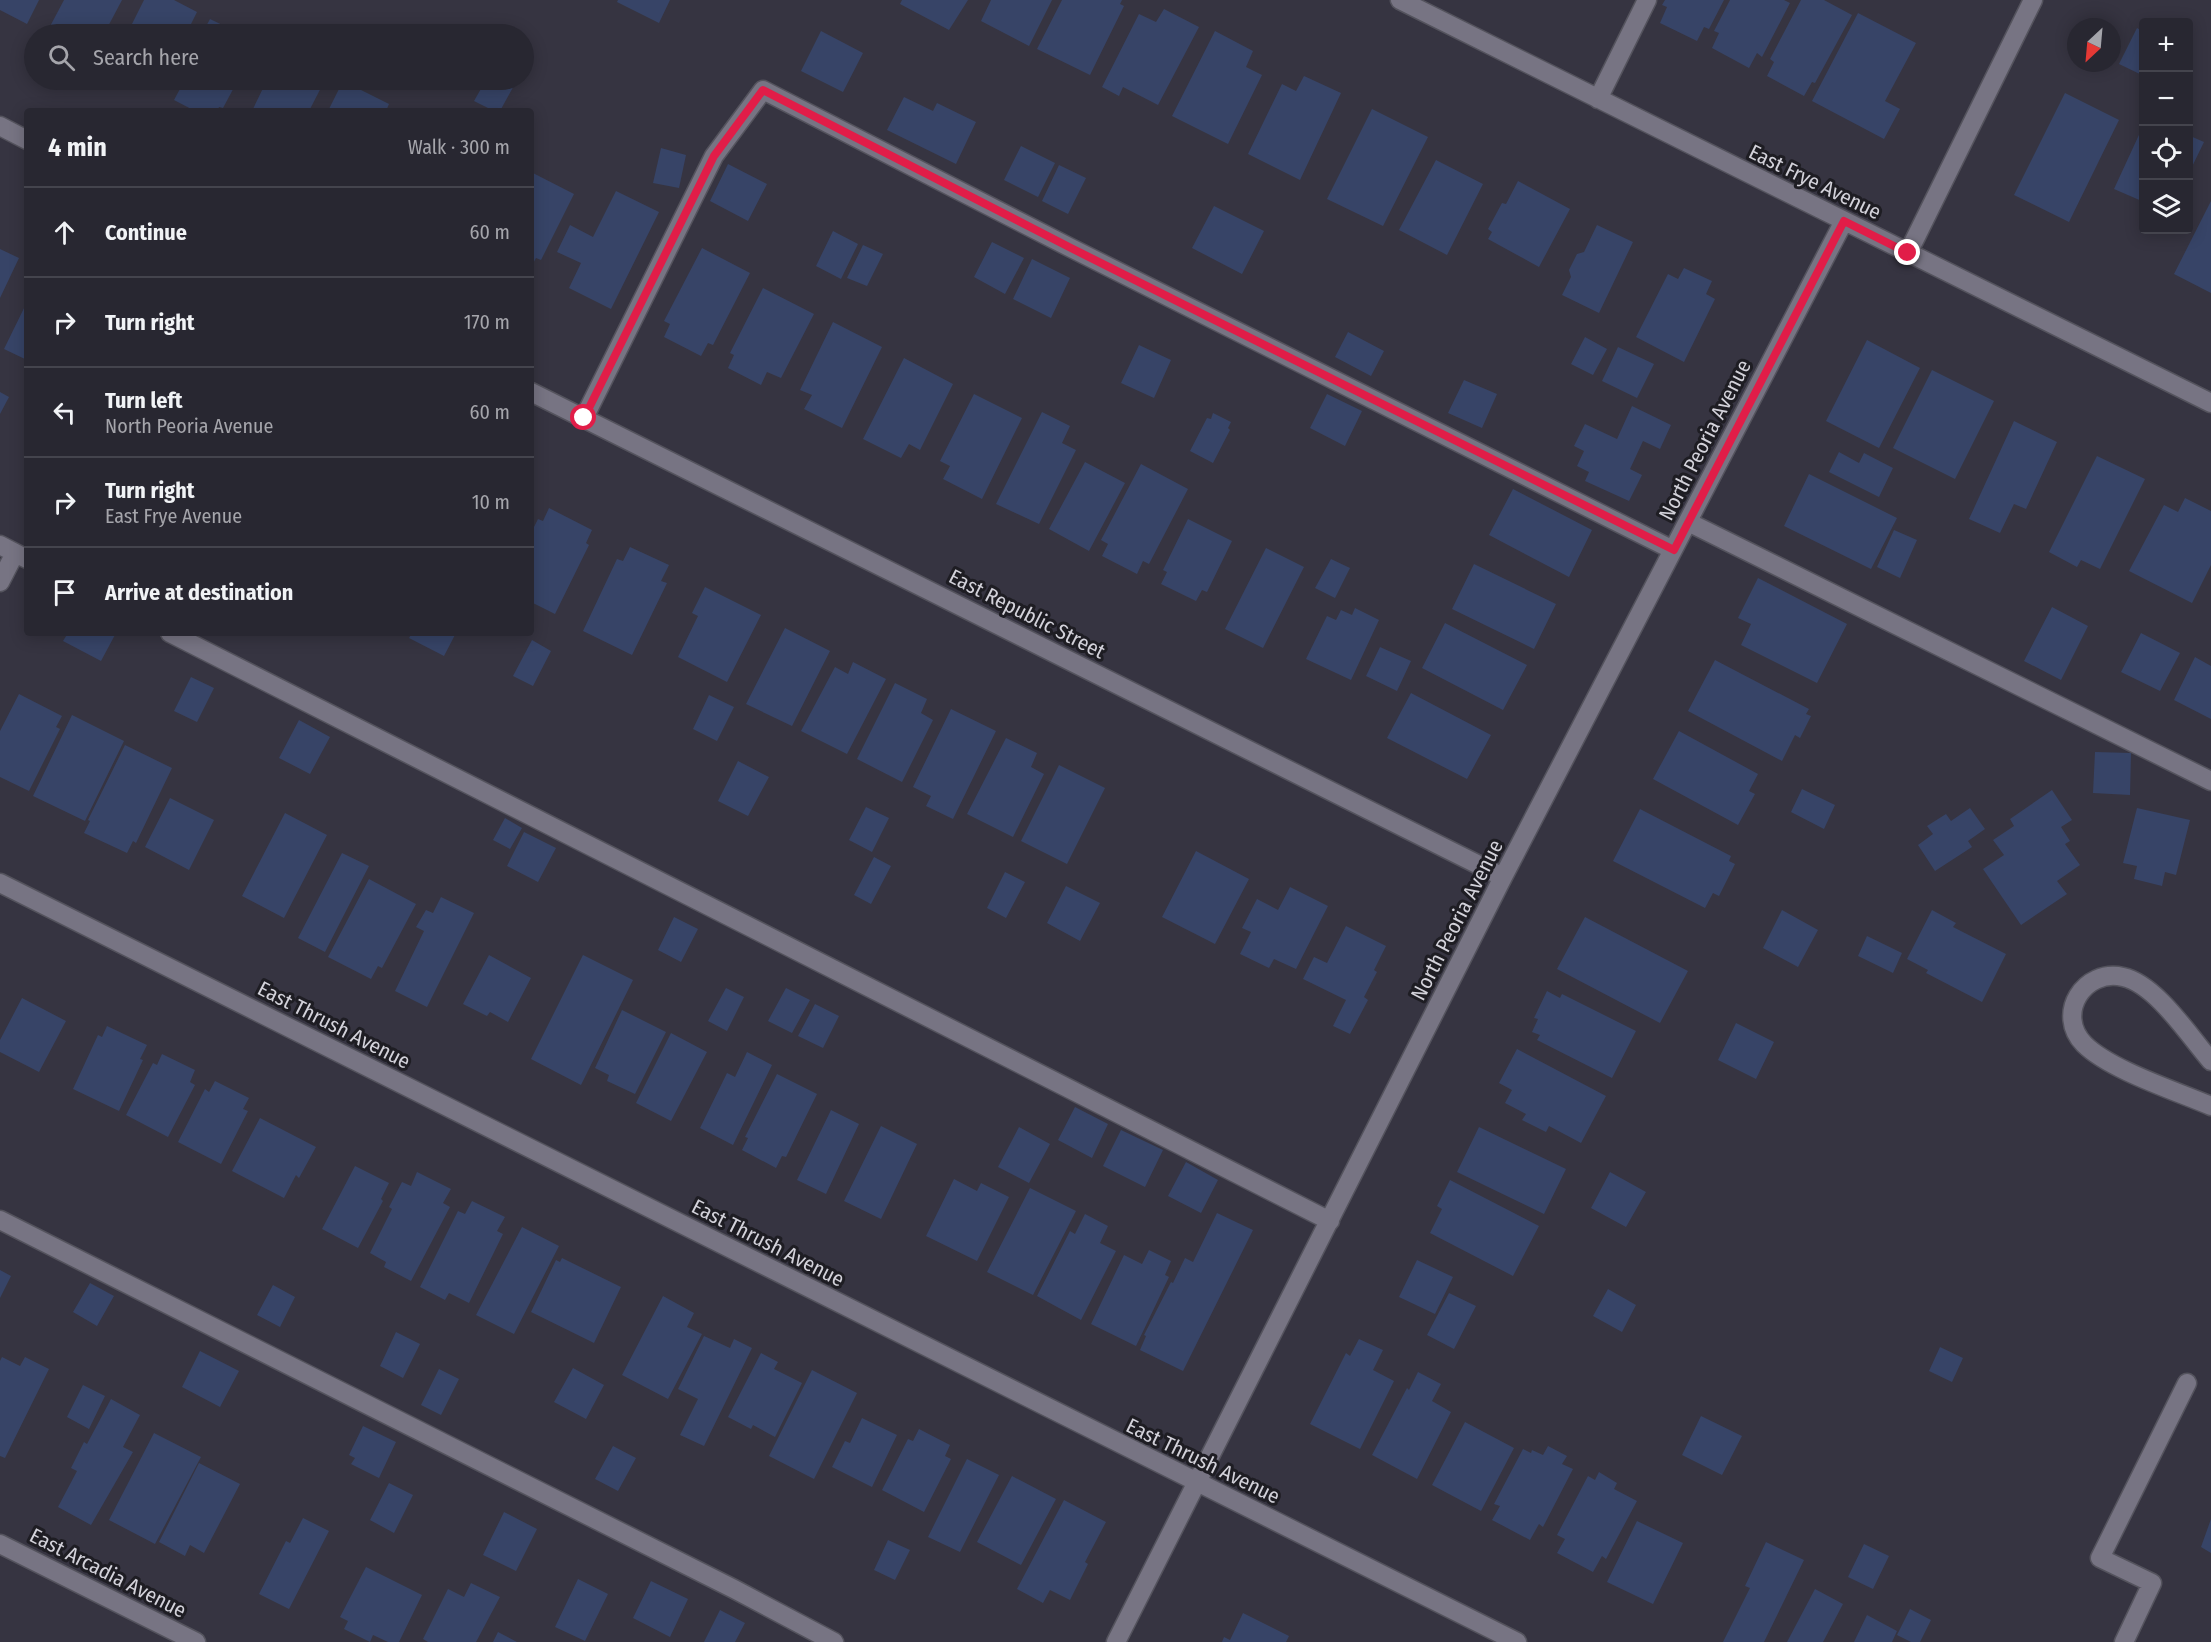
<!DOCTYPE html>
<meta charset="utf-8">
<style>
:root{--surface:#282731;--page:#34333d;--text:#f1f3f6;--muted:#a5a5ab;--line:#44444d}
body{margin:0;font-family:"Fira Sans Condensed",sans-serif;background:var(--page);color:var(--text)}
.controls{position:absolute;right:18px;top:18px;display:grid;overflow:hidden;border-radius:6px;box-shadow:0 3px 15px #0003}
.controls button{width:54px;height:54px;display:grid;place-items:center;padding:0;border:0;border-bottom:2px solid var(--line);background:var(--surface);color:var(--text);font:30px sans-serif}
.compass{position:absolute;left:2067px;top:18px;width:54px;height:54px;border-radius:50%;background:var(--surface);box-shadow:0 3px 15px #0003;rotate:206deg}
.stop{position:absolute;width:18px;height:18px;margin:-14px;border:4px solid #e11d48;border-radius:50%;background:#fff}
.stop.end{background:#e11d48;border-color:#fff;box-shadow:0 2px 6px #0008}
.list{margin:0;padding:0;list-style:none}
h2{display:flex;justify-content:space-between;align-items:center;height:78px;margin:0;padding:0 24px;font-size:26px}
h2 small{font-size:20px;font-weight:400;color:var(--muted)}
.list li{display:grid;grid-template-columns:39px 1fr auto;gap:18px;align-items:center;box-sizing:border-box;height:90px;padding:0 24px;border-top:2px solid var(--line)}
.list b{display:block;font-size:22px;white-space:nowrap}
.list p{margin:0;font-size:20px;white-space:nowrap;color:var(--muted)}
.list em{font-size:20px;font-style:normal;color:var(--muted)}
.icon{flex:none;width:33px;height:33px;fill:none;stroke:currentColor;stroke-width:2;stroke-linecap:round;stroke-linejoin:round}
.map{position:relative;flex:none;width:2211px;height:1642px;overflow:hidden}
.search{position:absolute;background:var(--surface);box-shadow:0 3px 15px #0003;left:24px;top:24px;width:510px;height:66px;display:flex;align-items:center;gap:15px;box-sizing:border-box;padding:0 21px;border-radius:33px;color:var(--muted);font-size:22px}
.panel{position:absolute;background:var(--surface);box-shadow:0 3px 15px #0003;left:24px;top:108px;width:510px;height:528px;border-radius:6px}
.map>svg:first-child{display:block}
</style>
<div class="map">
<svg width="2211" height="1642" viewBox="0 0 2211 1642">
<rect width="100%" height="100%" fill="#363441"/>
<path fill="#374467" d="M0 0H39L27 24 0 10Z
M64 0H122L104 34H46Z
M144 0H174L197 12 186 34H127Z
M618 0H670L659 23 617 2Z
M902 0H968L949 30 900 4Z
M991 0H1052L1029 46 981 21Z
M1062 0H1122L1120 4 1124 6 1090 75 1037 49Z
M1665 0H1724L1709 29 1704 27 1697 41 1660 23 1667 7 1662 5Z
M1730 0H1784L1790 3 1762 57 1757 53 1749 68 1712 48 1719 33 1714 31Z
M1801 0H1824L1852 15 1815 83 1812 82 1804 96 1767 76 1774 62 1770 59Z
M1164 9 1199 27 1158 105 1123 87 1119 96 1102 87 1139 14 1156 22Z
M1858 13 1916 43 1885 101 1900 109 1884 139 1812 101Z
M210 19 241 34H202Z
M2137 28 2144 32V76L2119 64Z
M821 31 863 53 843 92 801 71Z
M1215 31 1253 51 1246 67 1262 75 1228 144 1172 116Z
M1304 76 1341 93 1300 180 1248 154 1282 84 1296 91Z
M134 80H158L153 89Z
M180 80H238L223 108 219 107 217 111H195L174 100 181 87 177 84Z
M267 80H325L309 111H252Z
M486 80H517L500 111H494L474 101Z
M343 81 389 104 386 111H328Z
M2065 93 2119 120 2069 222 2014 195Z
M904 97 933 111 937 103 976 122 956 164 887 130Z
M1372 109 1428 137 1383 226 1327 199Z
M2144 124V202L2114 189Z
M2188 135 2204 142 2188 175Z
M1021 146 1055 163 1038 197 1004 180Z
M661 148 686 155 679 188 653 183Z
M1436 160 1483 184 1447 255 1399 230Z
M728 164 767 184 748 221 710 201Z
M1059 165 1086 178 1068 214 1042 201Z
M531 172 574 194 541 260 536 258 531 267Z
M1518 181 1570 209 1539 267 1488 239 1492 232 1488 229 1502 203 1506 204Z
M616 191 659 212 611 309 569 288 581 263 557 252 570 225 593 237Z
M2211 201V293L2174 274Z
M1214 206 1264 231 1242 274 1192 248Z
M1597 225 1633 242 1599 313 1562 295 1571 277 1569 270 1577 254 1584 252Z
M833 231 858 244 841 279 816 266Z
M992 242 1024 258 1005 294 974 277Z
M863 245 883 254 867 286 847 278Z
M702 248 750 273 713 345 708 343 701 356 664 337 670 324 664 321Z
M0 249 19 258 0 298Z
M1032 259 1070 278 1051 318 1013 299Z
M1684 268 1712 281 1706 294 1715 299 1684 362 1636 337 1668 274 1678 279Z
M763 288 814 314 781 378 767 372 761 385 728 368 734 355 730 353Z
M27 302V360L4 349Z
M833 322 882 347 842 428 804 409 812 395 800 390Z
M1348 332 1384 351 1371 376 1335 357Z
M1585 337 1607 349 1593 375 1571 364Z
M1867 340 1920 368 1879 448 1826 421Z
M1139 345 1171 360 1154 398 1121 383Z
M1618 347 1654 364 1637 398 1602 381Z
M904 358 953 384 920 450 909 444 901 458 863 439Z
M1932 370 1994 401 1955 479 1893 448Z
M1464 380 1497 394 1482 428 1448 413Z
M0 392 9 397 0 414Z
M974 394 1022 418 982 499 943 479 950 466 940 461Z
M1327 394 1362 411 1345 446 1310 428Z
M1632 406 1671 425 1660 449 1643 441 1630 469 1642 475 1629 501 1585 481 1589 472 1577 466 1584 451 1574 446 1585 424 1617 439Z
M1042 412 1070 426 1062 443 1076 450 1039 524 996 504Z
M1213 413 1231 422 1228 428 1230 430 1213 463 1190 451 1207 418 1211 419Z
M2014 421 2057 442 2026 509 2014 504 2000 533 1969 519Z
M1839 452 1859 463 1864 453 1893 468 1879 497 1829 472Z
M2097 456 2145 479 2100 569 2081 560 2077 567 2049 552Z
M1085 462 1125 483 1089 551 1049 529Z
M1141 464 1188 489 1149 564 1143 561 1137 574 1102 556 1108 544 1101 540Z
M1809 474 1897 518 1871 569 1784 526Z
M1513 489 1592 530 1569 577 1489 535Z
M2185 498 2211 511V565L2192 603 2129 571 2164 505 2178 512Z
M549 508 592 530 586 543 589 545 555 614 531 602V533L538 519 543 521Z
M1188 519 1232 541 1207 592 1202 590 1196 601 1161 584 1167 572 1163 570Z
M1894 530 1917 540 1900 578 1877 567Z
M630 547 669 565 661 581 667 583 632 655 583 631 617 559 623 561Z
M1266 548 1304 567 1263 648 1225 629Z
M1331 559 1350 568 1335 598 1315 588Z
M1474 564 1556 604 1534 649 1452 609Z
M1758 578 1847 624 1817 683 1741 645 1751 624 1738 618Z
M705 587 761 615 727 682 678 657 698 616 692 613Z
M2052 607 2088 626 2061 680 2024 661Z
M1355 608 1379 620 1351 680 1306 659 1327 616 1336 620 1341 610 1352 615Z
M1445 623 1527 665 1503 710 1422 668Z
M785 628 830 651 792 726 746 704Z
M68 633H116L101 661 63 641Z
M412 633H456L444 656 409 638Z
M2141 633 2180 653 2160 691 2121 672Z
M532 640 551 651 533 686 513 676Z
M1380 647 1411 661 1397 691 1366 676Z
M2195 657 2211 666V719L2174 700Z
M1715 660 1809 709 1806 714 1811 716 1800 738 1795 735 1782 761 1688 711Z
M853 662 886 679 847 754 801 731 835 667 848 674Z
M191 677 214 688 197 722 174 711Z
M895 683 927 699 921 713 933 720 902 782 857 759Z
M1411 693 1491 735 1467 779 1387 738Z
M19 694 62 716 56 727 60 729 29 791 0 777V731Z
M709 695 734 707 717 741 693 729Z
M951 709 996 731 953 819 926 806 931 796 913 787Z
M72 715 124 741 85 821 33 796Z
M299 720 330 737 310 774 279 758Z
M1679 731 1758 774 1749 791 1755 794 1738 825 1653 779Z
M1006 738 1037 753 1031 767 1044 774 1013 837 967 814Z
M125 745 172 768 136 843 133 841 127 853 84 833 90 821 88 820Z
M2095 752 2131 753 2130 795 2093 793Z
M738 761 769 777 748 816 718 801Z
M1059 765 1105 788 1067 864 1021 841Z
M1802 789 1835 805 1824 829 1791 812Z
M2052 790 2072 820 2061 827 2070 841 2065 844 2080 865 2057 881 2067 894 2021 925 1983 869 2004 855 1993 840 2014 826 2010 819Z
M170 798 214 820 189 870 145 847Z
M866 807 889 818 872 852 849 840Z
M1970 808 1985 829 1968 841 1972 847 1935 871 1918 845 1933 834 1927 826 1946 814 1951 821Z
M2137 808 2190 820 2176 875 2165 872 2162 886 2134 879 2137 866 2123 863Z
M1640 809 1731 856 1729 861 1735 864 1719 896 1713 893 1705 908 1613 861Z
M285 813 327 835 284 918 242 896Z
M505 818 522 828 510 849 493 840Z
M524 832 556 848 538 882 507 866Z
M1196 851 1249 879 1215 944 1162 917Z
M342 853 369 866 325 952 298 938Z
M874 857 891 866 871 904 854 895Z
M1005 872 1025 882 1006 918 987 908Z
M369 879 416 904 382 968 378 966 371 979 328 957Z
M1066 886 1100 903 1080 941 1047 923Z
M1290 887 1328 906 1296 969 1274 959 1269 968 1240 954 1251 932 1242 928 1257 899 1278 910Z
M441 897 474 913 427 1007 395 991 424 931 416 927 426 910 433 913Z
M1782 910 1818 930 1798 967 1763 948Z
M1932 910 1956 923 1953 927 2006 954 1982 1002 1926 973 1928 970 1907 959Z
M674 917 698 929 681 962 658 950Z
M1585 917 1688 971 1660 1023 1557 969Z
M1346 926 1386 946 1374 970 1377 972 1364 997 1368 1000 1350 1034 1333 1026 1346 1000 1303 979 1314 957 1327 963Z
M1867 936 1902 953 1893 973 1858 956Z
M489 955 531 978 508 1022 490 1012 487 1016 463 1004Z
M583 955 633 980 581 1085 531 1059Z
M726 988 744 997 727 1031 708 1021Z
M786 988 810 1000 792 1033 768 1021Z
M1547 991 1560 998 1562 994 1636 1031 1612 1078 1537 1040 1540 1035 1532 1032 1538 1019 1534 1018Z
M22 998 66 1021 39 1072 0 1052V1040Z
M815 1004 839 1016 823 1048 798 1036Z
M622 1010 666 1032 635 1094 607 1081 609 1075 595 1068Z
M1736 1023 1774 1042 1756 1079 1718 1060Z
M107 1026 147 1045 140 1059 143 1060 119 1111 73 1089 98 1035 102 1037Z
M671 1033 707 1052 671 1121 636 1103Z
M1517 1049 1606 1096 1581 1143 1549 1126 1546 1132 1522 1120 1526 1114 1505 1103 1512 1090 1499 1083Z
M747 1052 772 1065 733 1145 700 1128 727 1073 735 1077Z
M162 1054 195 1070 190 1082 195 1085 168 1137 126 1115 153 1063 157 1065Z
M777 1074 817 1094 786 1157 782 1156 776 1168 742 1150 748 1138 745 1137Z
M215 1081 249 1098 243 1109 248 1111 221 1164 178 1142 205 1089 209 1092Z
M1075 1107 1108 1124 1092 1158 1058 1140Z
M831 1110 859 1124 826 1194 797 1180Z
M260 1118 316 1147 299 1178 296 1175 284 1198 232 1171Z
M881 1126 917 1144 881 1219 844 1201Z
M1019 1127 1050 1144 1029 1183 998 1167Z
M1479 1127 1566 1169 1544 1214 1457 1172Z
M1121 1130 1163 1150 1145 1187 1103 1166Z
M1186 1162 1218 1180 1201 1213 1168 1196Z
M355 1166 389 1183 381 1199 383 1201 358 1248 322 1229Z
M417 1172 451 1189 443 1203 450 1207 411 1281 384 1267 386 1262 370 1253 392 1209 389 1207 402 1182 411 1186Z
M1610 1172 1646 1192 1626 1227 1591 1208Z
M954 1179 977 1191 981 1183 1009 1197 977 1261 926 1236Z
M1450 1180 1539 1226 1513 1276 1430 1233 1442 1209 1437 1206Z
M1030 1188 1076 1211 1033 1295 987 1272Z
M472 1201 505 1217 497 1231 503 1234 469 1303 449 1293 445 1300 420 1287 458 1211 465 1214Z
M1217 1213 1253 1230 1183 1371 1140 1350 1146 1336 1144 1335 1171 1282 1173 1283 1185 1258 1193 1262Z
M1085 1214 1108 1226 1100 1243 1116 1251 1081 1320 1037 1296 1070 1231 1075 1234Z
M522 1227 559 1246 514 1334 476 1315Z
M1149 1250 1171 1261 1165 1275 1169 1277 1136 1346 1091 1324 1124 1255 1142 1264Z
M562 1258 621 1287 594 1343 531 1312 556 1260 560 1262Z
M1417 1260 1453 1277 1435 1314 1399 1297Z
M0 1270 11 1276 0 1298Z
M90 1283 114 1296 97 1326 73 1312Z
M273 1285 295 1297 280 1327 257 1315Z
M1608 1289 1636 1305 1622 1332 1593 1316Z
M1449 1293 1476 1306 1454 1349 1427 1335Z
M663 1296 694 1313 687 1327 702 1334 668 1399 622 1375Z
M396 1332 420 1344 403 1378 380 1366Z
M704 1336 730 1348 734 1339 752 1348 704 1446 680 1435 698 1399 678 1389Z
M1359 1339 1383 1350 1373 1370 1394 1381 1360 1449 1310 1424 1346 1353 1350 1356Z
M1940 1347 1963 1358 1952 1382 1929 1371Z
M200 1351 239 1371 220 1407 182 1387Z
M761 1353 778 1362 774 1369 802 1383 775 1437 753 1425 751 1429 728 1417Z
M2 1357 20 1366 25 1357 49 1369 5 1458 0 1456V1361Z
M573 1368 604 1385 586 1419 554 1402Z
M439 1369 459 1379 441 1415 421 1405Z
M812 1370 857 1393 814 1479 769 1456Z
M1418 1372 1441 1384 1432 1401 1451 1412 1417 1479 1372 1455 1407 1388 1409 1390Z
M83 1385 105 1396 89 1429 67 1417Z
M111 1399 140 1415 123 1447 133 1452 91 1525 58 1507 77 1471 71 1468 84 1442 87 1444Z
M1701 1416 1742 1436 1722 1475 1682 1455Z
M862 1418 897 1435 872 1487 832 1467 845 1441 850 1443Z
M1465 1422 1514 1448 1481 1511 1432 1485Z
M363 1426 396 1442 379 1478 351 1464 355 1458 349 1455Z
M919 1429 950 1445 945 1456 951 1459 924 1512 882 1490 908 1439 913 1441Z
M154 1433 201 1457 155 1544 109 1520Z
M613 1446 636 1458 618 1491 595 1479Z
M1548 1446 1567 1456 1562 1464 1573 1469 1543 1527 1539 1524 1530 1540 1492 1520 1500 1506 1494 1504 1523 1449 1531 1453 1532 1450 1543 1455Z
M967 1459 999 1475 960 1552 928 1537Z
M199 1463 240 1484 204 1553 190 1545 185 1556 159 1542Z
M1599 1472 1617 1483 1614 1489 1637 1501 1606 1559 1602 1556 1593 1572 1557 1553 1565 1539 1557 1535 1588 1476 1595 1480Z
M1012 1476 1056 1499 1021 1565 977 1542Z
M389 1483 413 1495 394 1533 370 1520Z
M1064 1500 1106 1522 1085 1562 1088 1564 1070 1600 1050 1590 1043 1603 1017 1589Z
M504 1512 537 1529 516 1571 483 1555Z
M303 1518 329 1531 289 1609 259 1594 286 1541 290 1543Z
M2211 1519V1553L2201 1547Z
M1637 1521 1683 1543 1653 1604 1607 1582Z
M888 1540 910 1550 895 1580 874 1570Z
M1766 1542 1804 1560 1764 1642H1723L1750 1588 1745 1586Z
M1864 1544 1889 1556 1873 1589 1848 1577Z
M366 1567 422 1595 399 1642H388L373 1635 370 1642 344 1629 348 1621 340 1617Z
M578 1579 608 1594 585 1641 555 1627Z
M651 1581 688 1599 670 1637 633 1618Z
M471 1583 500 1597 476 1642H428L423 1639 448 1589 464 1597Z
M1815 1589 1843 1604 1823 1642H1787Z
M1910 1609 1931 1620 1920 1642H1911L1897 1635Z
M720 1610 745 1623 735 1642H704Z
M1243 1613 1289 1636 1286 1642H1222L1224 1637 1230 1640Z
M1867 1615 1897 1631 1892 1642H1854Z
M498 1632 517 1642H493Z"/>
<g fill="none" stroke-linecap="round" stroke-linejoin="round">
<defs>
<path id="minor" d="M1400 0 2211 403
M1598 99 1647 0
M0 126 27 140
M1908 253 2033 0
M531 392 1503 877
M584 418 714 156 763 90 1071 248 1673 550
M1688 522 2211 781
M0 545 27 559
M0 582 15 553
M170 633 1330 1221
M0 883 1517 1642
M2211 1061C2190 1037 2156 984 2123 977 2084 968 2055 1014 2084 1044 2110 1070 2176 1091 2211 1106
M0 1220 734 1589 834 1642
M0 1544 196 1642
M1116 1642 1503 877 1844 221
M2124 1642 2152 1583 2100 1558 2187 1383"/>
</defs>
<use href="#minor" stroke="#54535d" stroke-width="21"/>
<use href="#minor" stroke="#777483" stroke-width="18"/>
</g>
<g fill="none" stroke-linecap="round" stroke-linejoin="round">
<path stroke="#e11d48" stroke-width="8" d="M584 418 714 156 763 90 1071 248 1674 550 1844 221 1908 253"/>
</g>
<g text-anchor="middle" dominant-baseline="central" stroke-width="6" stroke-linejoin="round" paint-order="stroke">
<g font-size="21" fill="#d3d2da" stroke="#1e1d23">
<text transform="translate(1815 182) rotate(26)">East Frye Avenue</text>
<text transform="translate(1705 440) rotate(-63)">North Peoria Avenue</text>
<text transform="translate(1027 614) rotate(27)">East Republic Street</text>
<text transform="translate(1457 920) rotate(-63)">North Peoria Avenue</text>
<text transform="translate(334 1025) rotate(27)">East Thrush Avenue</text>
<text transform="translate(768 1243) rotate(27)">East Thrush Avenue</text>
<text transform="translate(1203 1461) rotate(26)">East Thrush Avenue</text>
<text transform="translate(108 1573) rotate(27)">East Arcadia Avenue</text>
</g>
</g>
</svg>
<div class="controls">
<button>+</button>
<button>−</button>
<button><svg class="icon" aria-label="locate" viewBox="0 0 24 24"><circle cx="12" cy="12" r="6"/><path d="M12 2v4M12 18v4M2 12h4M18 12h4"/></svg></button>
<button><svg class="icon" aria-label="layers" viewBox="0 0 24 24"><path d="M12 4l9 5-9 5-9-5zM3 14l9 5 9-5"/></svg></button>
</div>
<svg class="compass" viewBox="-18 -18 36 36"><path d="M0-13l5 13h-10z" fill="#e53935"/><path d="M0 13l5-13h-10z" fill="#a5a5ab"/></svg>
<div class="stop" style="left:584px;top:418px"></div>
<div class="stop end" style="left:1908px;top:253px"></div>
<div class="search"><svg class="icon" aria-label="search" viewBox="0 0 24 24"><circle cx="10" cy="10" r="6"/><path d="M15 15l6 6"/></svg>Search here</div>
<section class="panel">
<h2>4 min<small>Walk · 300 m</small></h2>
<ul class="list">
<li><svg class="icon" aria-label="ahead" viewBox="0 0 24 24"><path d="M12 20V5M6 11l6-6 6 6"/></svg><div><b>Continue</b></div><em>60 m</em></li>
<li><svg class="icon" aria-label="right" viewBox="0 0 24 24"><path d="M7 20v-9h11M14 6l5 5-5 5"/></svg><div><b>Turn right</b></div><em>170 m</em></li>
<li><svg class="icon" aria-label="left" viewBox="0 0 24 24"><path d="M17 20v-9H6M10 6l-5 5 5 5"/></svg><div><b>Turn left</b><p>North Peoria Avenue</p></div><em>60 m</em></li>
<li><svg class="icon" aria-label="right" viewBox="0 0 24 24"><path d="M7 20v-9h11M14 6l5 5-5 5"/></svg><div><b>Turn right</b><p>East Frye Avenue</p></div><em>10 m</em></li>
<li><svg class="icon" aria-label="arrive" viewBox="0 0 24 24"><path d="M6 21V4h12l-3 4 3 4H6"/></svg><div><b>Arrive at destination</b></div></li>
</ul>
</section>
</div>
